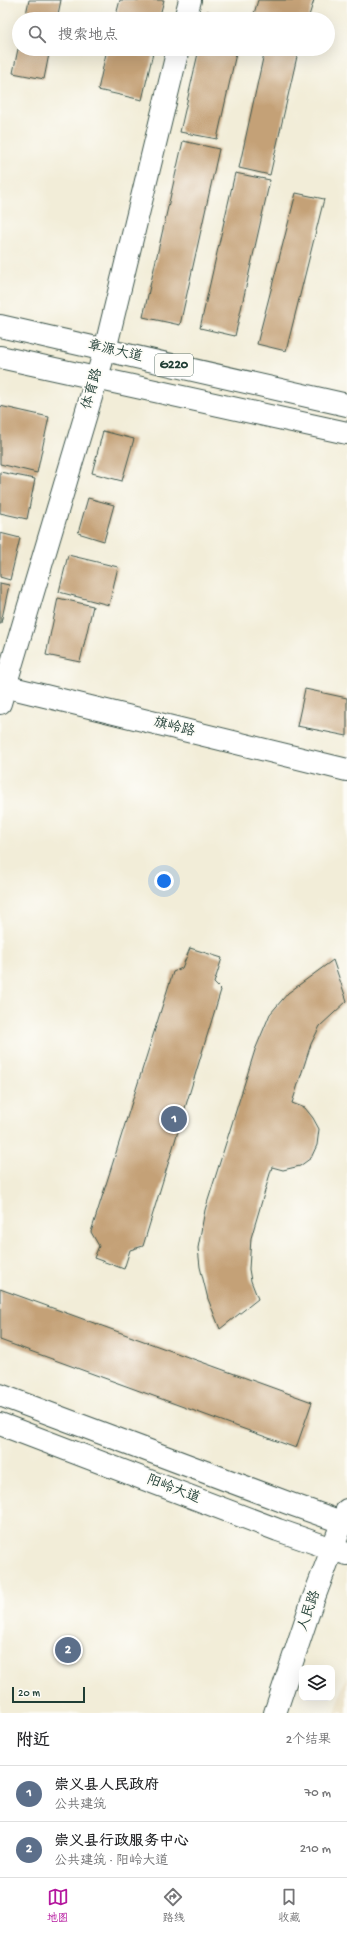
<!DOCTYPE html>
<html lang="zh">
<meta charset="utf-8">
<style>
:root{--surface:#fff;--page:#f6f6f6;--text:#202124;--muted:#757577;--line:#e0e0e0;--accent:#b5179e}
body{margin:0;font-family:"Gochi Hand","LXGW WenKai TC",sans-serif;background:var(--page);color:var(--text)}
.controls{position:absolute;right:12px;bottom:12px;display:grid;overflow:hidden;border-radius:8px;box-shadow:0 4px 16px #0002}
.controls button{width:36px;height:36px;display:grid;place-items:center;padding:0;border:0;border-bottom:1px solid var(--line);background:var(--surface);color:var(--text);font:20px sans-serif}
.scale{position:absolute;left:12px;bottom:10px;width:73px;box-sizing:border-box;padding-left:4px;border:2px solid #1f3d34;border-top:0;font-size:11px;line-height:14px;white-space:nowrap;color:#1f3d34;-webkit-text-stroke:3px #fdfcf7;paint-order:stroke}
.you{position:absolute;left:164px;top:881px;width:14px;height:14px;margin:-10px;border:3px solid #fff;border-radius:50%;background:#1a73e8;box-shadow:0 0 0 6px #1a73e833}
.badge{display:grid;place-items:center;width:26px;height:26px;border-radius:50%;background:var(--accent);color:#fff;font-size:13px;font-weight:700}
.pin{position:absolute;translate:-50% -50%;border:2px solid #fff;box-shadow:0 1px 4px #0006}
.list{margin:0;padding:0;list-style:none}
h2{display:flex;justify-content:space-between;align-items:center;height:52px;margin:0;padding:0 16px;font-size:17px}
h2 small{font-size:13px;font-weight:400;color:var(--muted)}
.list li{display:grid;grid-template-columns:26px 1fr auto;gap:12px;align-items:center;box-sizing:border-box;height:56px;padding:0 16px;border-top:1px solid var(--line)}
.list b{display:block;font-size:15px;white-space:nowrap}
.list p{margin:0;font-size:13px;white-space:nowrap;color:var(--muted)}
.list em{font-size:13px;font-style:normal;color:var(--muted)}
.icon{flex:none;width:22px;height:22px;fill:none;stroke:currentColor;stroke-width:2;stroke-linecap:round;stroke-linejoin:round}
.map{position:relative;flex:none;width:347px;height:1713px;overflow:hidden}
.search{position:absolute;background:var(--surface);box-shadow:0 4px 16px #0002;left:12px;right:12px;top:12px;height:44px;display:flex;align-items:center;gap:10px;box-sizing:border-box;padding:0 14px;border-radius:22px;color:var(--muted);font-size:15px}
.sheet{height:164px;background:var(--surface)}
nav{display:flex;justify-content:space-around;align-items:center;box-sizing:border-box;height:56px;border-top:1px solid var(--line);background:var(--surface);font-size:11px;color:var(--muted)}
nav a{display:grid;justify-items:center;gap:2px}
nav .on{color:var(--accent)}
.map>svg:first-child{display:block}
</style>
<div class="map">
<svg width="347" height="1713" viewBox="0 0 347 1713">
<rect width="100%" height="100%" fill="#fdfcf7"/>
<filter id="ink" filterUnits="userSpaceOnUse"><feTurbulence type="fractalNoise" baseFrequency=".025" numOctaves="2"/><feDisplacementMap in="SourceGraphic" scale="8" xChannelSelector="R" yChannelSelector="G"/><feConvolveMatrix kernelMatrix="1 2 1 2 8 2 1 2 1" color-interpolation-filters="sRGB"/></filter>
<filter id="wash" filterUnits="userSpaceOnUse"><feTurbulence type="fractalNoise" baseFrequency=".012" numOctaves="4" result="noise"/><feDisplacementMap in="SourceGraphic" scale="16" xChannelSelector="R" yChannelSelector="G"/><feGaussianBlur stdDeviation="0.9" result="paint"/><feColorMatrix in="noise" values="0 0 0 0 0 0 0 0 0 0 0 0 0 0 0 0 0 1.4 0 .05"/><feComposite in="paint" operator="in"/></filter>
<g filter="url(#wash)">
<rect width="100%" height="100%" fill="#f2edd8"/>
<path fill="#e7daba" d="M347 1674V1713H335Z"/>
<g id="blocks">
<path fill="#c4a177" d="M29 0H61L57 19H25Z
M120 0H164L159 19H115Z
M258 0H314L308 19H261L253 17Z
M207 11 239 18 238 19H206Z
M18 49H50L44 79 13 73Z
M107 49H154L142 100 98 90Z
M199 49H237L217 139 180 132Z
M265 49H286L298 52 270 175 239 168Z
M183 141 219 149 180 325 143 317Z
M235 173 270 180 235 336 200 328Z
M296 193 324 199 286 351 257 344Z
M0 406 49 417 37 473 0 464Z
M103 431 134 439 122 481 92 473Z
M0 472 35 479 27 519 0 513Z
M88 498 114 505 104 541 78 533Z
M0 533 20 538 10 580 0 577Z
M68 555 118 567 109 605 59 592Z
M0 583 9 585 1 623H0Z
M58 598 93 606 80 662 46 655Z
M305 689 347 698V736L297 726Z
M190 948 222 958 214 983 221 990 143 1246 130 1250 124 1269 94 1258 99 1246 91 1232 173 972 182 968Z
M333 960 347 1001 320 1026 311 1044 292 1103 305 1108 313 1118 319 1129 317 1145 311 1158 300 1166 283 1170 272 1167 251 1238 249 1269 251 1281 258 1299 220 1329 208 1299 200 1267 198 1248 205 1210 255 1050 270 1014 288 993Z
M0 1289 312 1402 296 1448 0 1340Z"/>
</g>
</g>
<g filter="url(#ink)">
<use href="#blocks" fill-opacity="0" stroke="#3f574d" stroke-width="1"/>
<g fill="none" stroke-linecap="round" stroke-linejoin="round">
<defs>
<path id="tertiary" d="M185 19 190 0
M0 685 347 770
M0 703 105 350 178 49
M275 1713 310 1608 347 1510"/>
<path id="primary" d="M0 326 347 405
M0 357 347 433
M0 1395 288 1503 347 1524
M0 1424 278 1530 347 1554"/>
</defs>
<use href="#tertiary" stroke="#3f574d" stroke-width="24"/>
<use href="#primary" stroke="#3f574d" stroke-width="24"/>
<use href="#tertiary" stroke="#fff" stroke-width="22"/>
<use href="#primary" stroke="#fff" stroke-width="22"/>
</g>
</g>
<g text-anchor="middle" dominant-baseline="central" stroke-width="4" stroke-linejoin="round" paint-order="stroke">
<rect fill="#fdfcf7" stroke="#62766e" stroke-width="1" x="155" y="354" width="38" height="22" rx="3"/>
<g font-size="13" font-weight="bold" fill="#1f3d34">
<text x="174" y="365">G220</text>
</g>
<g font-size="14" fill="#1f3d34" stroke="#fdfcf7">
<text transform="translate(115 352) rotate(13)">章源大道</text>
<text transform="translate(93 389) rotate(-74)">体育路</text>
<text transform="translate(174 728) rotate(14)">旗岭路</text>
<text transform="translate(173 1490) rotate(21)">阳岭大道</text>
<text transform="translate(310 1611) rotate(-71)">人民路</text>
</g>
</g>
</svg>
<div class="controls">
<button><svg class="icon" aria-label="layers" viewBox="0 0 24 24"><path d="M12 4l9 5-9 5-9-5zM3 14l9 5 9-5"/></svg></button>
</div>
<div class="scale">20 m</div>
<div class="you"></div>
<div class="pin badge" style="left:174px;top:1119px;background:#5c6f8a">1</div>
<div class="pin badge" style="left:68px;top:1650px;background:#5c6f8a">2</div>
<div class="search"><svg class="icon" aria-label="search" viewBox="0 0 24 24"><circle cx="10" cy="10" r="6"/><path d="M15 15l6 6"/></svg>搜索地点</div>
</div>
<section class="sheet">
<h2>附近<small>2个结果</small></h2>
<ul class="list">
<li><span class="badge" style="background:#5c6f8a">1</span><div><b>崇义县人民政府</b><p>公共建筑</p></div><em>70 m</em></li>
<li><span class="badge" style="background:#5c6f8a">2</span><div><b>崇义县行政服务中心</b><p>公共建筑 · 阳岭大道</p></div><em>210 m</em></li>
</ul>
</section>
<nav>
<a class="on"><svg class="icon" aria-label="map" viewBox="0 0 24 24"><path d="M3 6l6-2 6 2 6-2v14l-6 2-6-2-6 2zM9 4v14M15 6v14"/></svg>地图</a>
<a><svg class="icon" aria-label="directions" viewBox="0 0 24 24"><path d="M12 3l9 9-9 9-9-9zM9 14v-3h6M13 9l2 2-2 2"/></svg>路线</a>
<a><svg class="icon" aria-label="saved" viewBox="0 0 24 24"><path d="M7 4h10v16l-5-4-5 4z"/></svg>收藏</a>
</nav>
